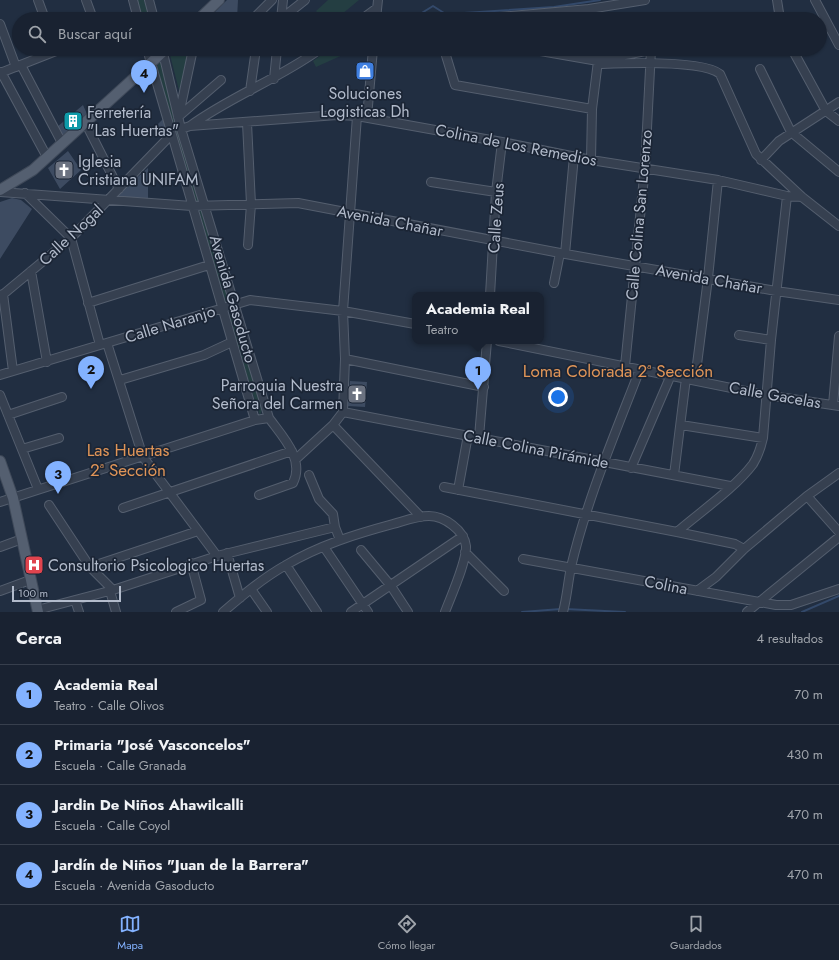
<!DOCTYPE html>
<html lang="es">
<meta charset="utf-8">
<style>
:root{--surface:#192231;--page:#222a39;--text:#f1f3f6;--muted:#9fa4ab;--line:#373f4d;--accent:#83b2ff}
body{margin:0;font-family:Jost,sans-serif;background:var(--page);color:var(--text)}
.scale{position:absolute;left:12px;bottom:10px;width:109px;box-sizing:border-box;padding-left:4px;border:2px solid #b2bbcb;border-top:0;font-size:11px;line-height:14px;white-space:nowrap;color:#b2bbcb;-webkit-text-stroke:3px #1b2535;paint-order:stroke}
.you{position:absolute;left:558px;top:397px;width:14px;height:14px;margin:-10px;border:3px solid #fff;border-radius:50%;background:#1a73e8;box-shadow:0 0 0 6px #1a73e833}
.badge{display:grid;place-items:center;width:26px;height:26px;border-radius:50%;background:var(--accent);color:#111;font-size:13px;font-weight:700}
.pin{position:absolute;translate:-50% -33px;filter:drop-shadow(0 1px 2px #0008)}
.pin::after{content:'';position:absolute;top:21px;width:14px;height:12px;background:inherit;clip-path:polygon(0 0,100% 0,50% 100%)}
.popup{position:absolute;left:412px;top:292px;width:132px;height:52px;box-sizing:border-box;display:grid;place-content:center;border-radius:8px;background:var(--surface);filter:drop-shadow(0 1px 3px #0005);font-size:13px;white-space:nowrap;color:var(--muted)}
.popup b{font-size:15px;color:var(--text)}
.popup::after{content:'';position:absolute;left:50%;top:100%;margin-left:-8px;border:8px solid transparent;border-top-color:var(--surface)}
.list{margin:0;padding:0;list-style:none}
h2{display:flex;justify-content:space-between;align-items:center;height:52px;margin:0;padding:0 16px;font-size:17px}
h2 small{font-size:13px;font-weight:400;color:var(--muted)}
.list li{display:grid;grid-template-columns:26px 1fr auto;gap:12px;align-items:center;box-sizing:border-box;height:60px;padding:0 16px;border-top:1px solid var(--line)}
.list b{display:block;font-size:15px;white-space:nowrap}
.list p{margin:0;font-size:13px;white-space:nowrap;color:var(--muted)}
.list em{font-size:13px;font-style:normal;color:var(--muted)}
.icon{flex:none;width:22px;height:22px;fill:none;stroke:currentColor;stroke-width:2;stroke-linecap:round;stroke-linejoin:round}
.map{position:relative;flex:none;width:839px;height:612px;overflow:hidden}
.search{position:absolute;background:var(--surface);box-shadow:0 1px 3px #0004;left:12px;right:12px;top:12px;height:44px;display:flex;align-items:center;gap:10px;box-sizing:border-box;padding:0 14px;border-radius:22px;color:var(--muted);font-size:15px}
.sheet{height:292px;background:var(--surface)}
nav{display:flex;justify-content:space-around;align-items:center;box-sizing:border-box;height:56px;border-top:1px solid var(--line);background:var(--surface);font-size:11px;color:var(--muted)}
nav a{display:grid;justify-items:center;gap:2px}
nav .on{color:var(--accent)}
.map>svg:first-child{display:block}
</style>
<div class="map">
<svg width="839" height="612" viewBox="0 0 839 612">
<rect width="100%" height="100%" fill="#212e41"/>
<path fill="#243e42" d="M137 0H144L150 19H143Z
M328 0H359L336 19H324L316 11Z
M176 49H191L181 98 170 55Z
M330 49H356L316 67 313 61Z
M161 59 201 202H195L156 62Z
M199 210 204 211 231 303 225 304Z
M232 312 235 313 263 406 260 416 228 317Z"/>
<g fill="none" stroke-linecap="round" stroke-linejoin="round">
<path stroke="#33496a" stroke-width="2" d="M412 19 433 6 444 13H464L554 7 600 0
M565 609 625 612
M522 612 561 609
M802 612 839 596"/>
</g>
<path fill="#3d4b61" d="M227 0H238L237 19H212L210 17Z
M83 105 87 114 62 138 57 127Z
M163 119 168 136 164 139 155 127Z
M68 151 81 170 60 189 48 168Z
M148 168V198L117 197V195Z
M12 198 21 200 32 209 0 259V202Z
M350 381 367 382 365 407 348 406Z"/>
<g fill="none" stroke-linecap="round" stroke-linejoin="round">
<defs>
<path id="minor" d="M38 0 45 19
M86 0 93 19
M133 0 138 19
M149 0 154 19
M777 0 780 19
M815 0 839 45
M589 9 591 19
M253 19 272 0
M281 19 305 0
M281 19 283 0
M362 19 377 8
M376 19 378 0
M478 19 589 9 645 0
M0 24 16 67
M147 49 255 420
M162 49 181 129 269 418C282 436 305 459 293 483L259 495
M444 49 455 85 592 109
M529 49 598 61 602 64C627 63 703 60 720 74L756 154 802 197 839 226
M792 49 826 111 839 121
M599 60 656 49
M21 65 62 143
M760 69 791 132 839 172
M0 73 61 49
M0 74 1 72 47 157
M274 79 277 49
M250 91 256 49
M179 115 193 49
M178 117 221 80
M367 117 373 49
M85 122 119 189
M247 123 251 204 248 245
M190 126C231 96 279 79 320 49
M181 129 190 126 337 115 357 116 502 142 591 160 718 180 787 196 802 197
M591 160 592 109 598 61 596 49
M761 160 779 141 839 102
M431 182 496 192
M0 192 192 206 298 203 560 253 776 291 839 300
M25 193 71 238 100 345
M565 254 574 156
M31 271 47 362
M554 283 560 253
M3 294 13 371
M490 295 496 192 502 142
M0 297 71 238 171 135
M88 303 209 265
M739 335 771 340
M499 341 766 395 839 406
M107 343 143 457 217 556
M345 359 484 387
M625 366 645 167 651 50
M0 375 250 300 343 311 415 324
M120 380 204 355 232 342
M695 380 708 278 718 180
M0 395 38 489
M833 405 839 336
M343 412 730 486
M343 412 345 359 343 311 357 116
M8 415 62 397
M333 425 421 517
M681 425 763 438
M479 437 487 341
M22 449 59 438
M296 459 333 425 343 412
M631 468 671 375
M309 475 319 499 333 514 335 527 340 540
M674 475 686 378
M444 487 677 532 735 544 744 549
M458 490 468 435
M807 496 839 532
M0 502 255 420 269 418
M49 505 90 567 113 590
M123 508 292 451
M677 532C700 512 735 488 753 464 758 456 761 447 763 438L771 340 787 196
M0 547 22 539
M324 547 368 612
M361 550 391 586 408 612
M465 552 504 591
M227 553 240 598
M523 559 776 605H791L839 589
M286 565 317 612
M90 567 198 531
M251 589 267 612
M0 591 30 580
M110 591 116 612
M697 591 716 577 744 549 807 496 839 473
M75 600 79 612
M37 610 113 590 217 556 335 527
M176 612 201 600 191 563
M223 612C243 595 263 578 286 565 320 545 356 534 393 524 404 521 417 516 429 516 444 516 464 530 466 546 467 561 451 596 445 612
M351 612 463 536
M563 612C567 597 568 582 571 567 587 499 615 434 640 369
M747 612 839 537"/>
<path id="major" d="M199 19 219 0
M0 190 33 170 166 49
M0 461 13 498 38 612"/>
</defs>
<use href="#minor" stroke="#545e6e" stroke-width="10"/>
<use href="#major" stroke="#3f4959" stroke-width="12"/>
<use href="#minor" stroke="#364050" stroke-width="8"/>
<use href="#major" stroke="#545f70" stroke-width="10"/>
</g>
<defs>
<symbol id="shop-square" viewBox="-11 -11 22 22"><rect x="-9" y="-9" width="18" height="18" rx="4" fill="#3f7fe0" stroke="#1b2535"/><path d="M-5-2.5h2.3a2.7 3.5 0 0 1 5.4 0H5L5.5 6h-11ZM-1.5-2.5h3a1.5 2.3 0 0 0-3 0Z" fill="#fff"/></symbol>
<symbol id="building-square" viewBox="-11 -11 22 22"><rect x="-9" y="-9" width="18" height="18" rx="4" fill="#0f9aa8" stroke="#1b2535"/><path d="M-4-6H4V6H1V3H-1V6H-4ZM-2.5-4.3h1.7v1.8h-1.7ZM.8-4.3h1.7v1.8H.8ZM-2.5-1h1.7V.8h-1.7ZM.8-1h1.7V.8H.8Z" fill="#fff"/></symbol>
<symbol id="church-square" viewBox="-11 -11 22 22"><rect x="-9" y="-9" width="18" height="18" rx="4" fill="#6b7280" stroke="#1b2535"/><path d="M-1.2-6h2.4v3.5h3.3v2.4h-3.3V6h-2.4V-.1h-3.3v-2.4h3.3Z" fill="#fff"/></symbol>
<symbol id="hospital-square" viewBox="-11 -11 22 22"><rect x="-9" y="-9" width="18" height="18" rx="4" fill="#e0444e" stroke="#1b2535"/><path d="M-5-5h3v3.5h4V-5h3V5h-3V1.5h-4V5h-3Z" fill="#fff"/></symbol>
</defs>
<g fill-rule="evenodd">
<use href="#shop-square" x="354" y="60" width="22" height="22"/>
<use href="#building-square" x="62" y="110" width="22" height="22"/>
<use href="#church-square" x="53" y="159" width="22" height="22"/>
<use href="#church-square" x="346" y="383" width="22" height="22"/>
<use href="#hospital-square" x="23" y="554" width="22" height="22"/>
</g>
<g text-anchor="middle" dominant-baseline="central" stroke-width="3.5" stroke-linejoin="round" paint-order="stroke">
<g font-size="16" fill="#b2bbcb" stroke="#1b2535" text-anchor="start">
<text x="365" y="93" text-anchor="middle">Soluciones<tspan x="365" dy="18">Logisticas Dh</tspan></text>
<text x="87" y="112">Ferretería<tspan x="87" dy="18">"Las Huertas"</tspan></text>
<text x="78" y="161">Iglesia<tspan x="78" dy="18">Cristiana UNIFAM</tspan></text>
<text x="343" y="385" text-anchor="end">Parroquia Nuestra<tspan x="343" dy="18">Señora del Carmen</tspan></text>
<text x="48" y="565">Consultorio Psicologico Huertas</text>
</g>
<g font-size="16" fill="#b2bbcb" stroke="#1b2535">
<text transform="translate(516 145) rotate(11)">Colina de Los Remedios</text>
<text transform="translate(639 215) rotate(-85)">Calle Colina San Lorenzo</text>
<text transform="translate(496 218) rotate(-86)">Calle Zeus</text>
<text transform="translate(390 221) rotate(11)">Avenida Chañar</text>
<text transform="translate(71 235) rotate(-43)">Calle Nogal</text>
<text transform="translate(709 279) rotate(10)">Avenida Chañar</text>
<text transform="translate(233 299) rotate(74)">Avenida Gasoducto</text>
<text transform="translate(170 324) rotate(-17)">Calle Naranjo</text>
<text transform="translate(775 395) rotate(10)">Calle Gacelas</text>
<text transform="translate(536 449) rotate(11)">Calle Colina Pirámide</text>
<text transform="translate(666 585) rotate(11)">Colina</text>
</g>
<g font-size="17" fill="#e09558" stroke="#1b2535">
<text x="618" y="371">Loma Colorada 2ª Sección</text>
<text x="128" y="450">Las Huertas<tspan x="128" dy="20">2ª Sección</tspan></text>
</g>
</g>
</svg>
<div class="scale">100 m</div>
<div class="you"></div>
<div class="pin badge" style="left:478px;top:390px">1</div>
<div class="popup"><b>Academia Real</b>Teatro</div>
<div class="pin badge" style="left:91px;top:389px">2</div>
<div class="pin badge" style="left:58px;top:494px">3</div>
<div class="pin badge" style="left:144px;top:93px">4</div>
<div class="search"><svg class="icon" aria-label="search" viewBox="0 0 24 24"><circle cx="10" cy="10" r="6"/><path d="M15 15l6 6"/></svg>Buscar aquí</div>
</div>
<section class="sheet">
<h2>Cerca<small>4 resultados</small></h2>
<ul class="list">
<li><span class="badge">1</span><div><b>Academia Real</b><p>Teatro · Calle Olivos</p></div><em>70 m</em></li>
<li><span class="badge">2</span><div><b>Primaria &quot;José Vasconcelos&quot;</b><p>Escuela · Calle Granada</p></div><em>430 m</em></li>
<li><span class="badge">3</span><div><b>Jardin De Niños Ahawilcalli</b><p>Escuela · Calle Coyol</p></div><em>470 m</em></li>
<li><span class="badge">4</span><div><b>Jardín de Niños &quot;Juan de la Barrera&quot;</b><p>Escuela · Avenida Gasoducto</p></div><em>470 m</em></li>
</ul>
</section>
<nav>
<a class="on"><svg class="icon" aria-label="map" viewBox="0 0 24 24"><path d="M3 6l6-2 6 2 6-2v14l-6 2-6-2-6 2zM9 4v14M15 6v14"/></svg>Mapa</a>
<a><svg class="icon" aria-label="directions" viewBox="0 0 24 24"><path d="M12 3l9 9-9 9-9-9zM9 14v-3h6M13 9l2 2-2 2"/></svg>Cómo llegar</a>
<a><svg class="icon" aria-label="saved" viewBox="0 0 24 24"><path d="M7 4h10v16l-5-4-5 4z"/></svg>Guardados</a>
</nav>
